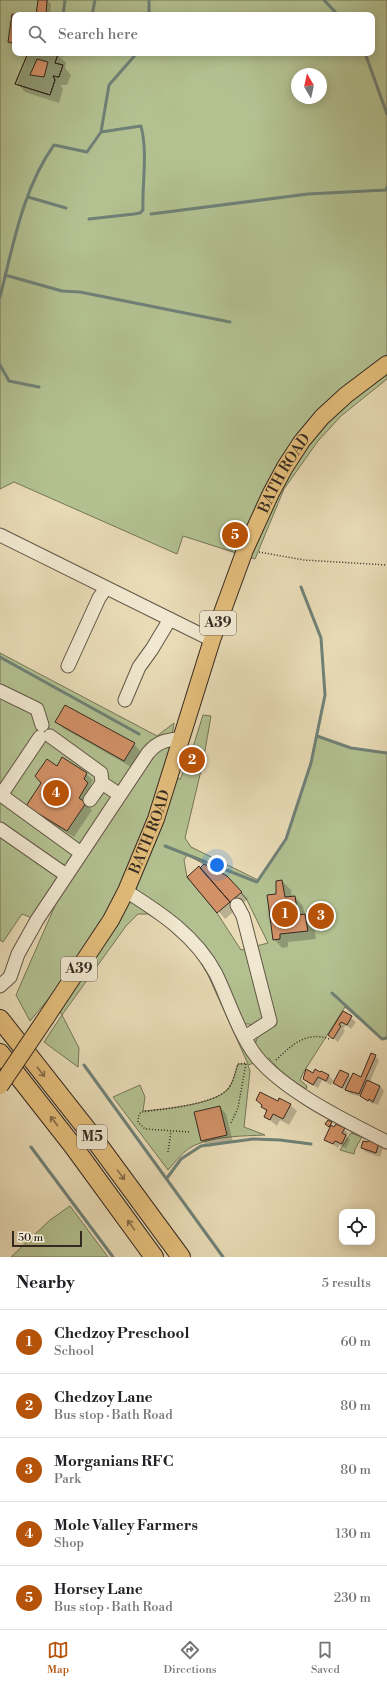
<!DOCTYPE html>
<meta charset="utf-8">
<style>
:root{--surface:#fff;--page:#f6f6f6;--text:#202124;--muted:#757577;--line:#e0e0e0;--accent:#b45309}
body{margin:0;font-family:"Libre Bodoni",serif;background:var(--page);color:var(--text)}
.controls{position:absolute;right:12px;bottom:12px;display:grid;overflow:hidden;border-radius:8px;box-shadow:0 2px 10px #0003}
.controls button{width:36px;height:36px;display:grid;place-items:center;padding:0;border:0;border-bottom:1px solid var(--line);background:var(--surface);color:var(--text);font:20px sans-serif}
.compass{position:absolute;left:291px;top:68px;width:36px;height:36px;border-radius:50%;background:var(--surface);box-shadow:0 2px 10px #0003;rotate:351deg}
.scale{position:absolute;left:12px;bottom:10px;width:70px;box-sizing:border-box;padding-left:4px;border:2px solid #342921;border-top:0;font-size:11px;line-height:14px;white-space:nowrap;color:#342921;-webkit-text-stroke:3px #f0e8d0;paint-order:stroke}
.you{position:absolute;left:217px;top:865px;width:14px;height:14px;margin:-10px;border:3px solid #fff;border-radius:50%;background:#1a73e8;box-shadow:0 0 0 6px #1a73e833}
.badge{display:grid;place-items:center;width:26px;height:26px;border-radius:50%;background:var(--accent);color:#fff;font-size:13px;font-weight:700}
.pin{position:absolute;translate:-50% -50%;border:2px solid #fff;box-shadow:0 1px 4px #0006}
.list{margin:0;padding:0;list-style:none}
h2{display:flex;justify-content:space-between;align-items:center;height:52px;margin:0;padding:0 16px;font-size:17px}
h2 small{font-size:13px;font-weight:400;color:var(--muted)}
.list li{display:grid;grid-template-columns:26px 1fr auto;gap:12px;align-items:center;box-sizing:border-box;height:64px;padding:0 16px;border-top:1px solid var(--line)}
.list b{display:block;font-size:15px;white-space:nowrap}
.list p{margin:0;font-size:13px;white-space:nowrap;color:var(--muted)}
.list em{font-size:13px;font-style:normal;color:var(--muted)}
.icon{flex:none;width:22px;height:22px;fill:none;stroke:currentColor;stroke-width:2;stroke-linecap:round;stroke-linejoin:round}
.map{position:relative;flex:none;width:387px;height:1257px;overflow:hidden}
.search{position:absolute;background:var(--surface);box-shadow:0 2px 10px #0003;left:12px;right:12px;top:12px;height:44px;display:flex;align-items:center;gap:10px;box-sizing:border-box;padding:0 14px;border-radius:8px;color:var(--muted);font-size:15px}
.sheet{height:372px;background:var(--surface)}
nav{display:flex;justify-content:space-around;align-items:center;box-sizing:border-box;height:56px;border-top:1px solid var(--line);background:var(--surface);font-size:11px;color:var(--muted)}
nav a{display:grid;justify-items:center;gap:2px}
nav .on{color:var(--accent)}
.map>svg:first-child{display:block}
</style>
<div class="map">
<svg width="387" height="1257" viewBox="0 0 387 1257">
<rect width="100%" height="100%" fill="#e8dbb6"/>
<filter id="stains"><feTurbulence type="fractalNoise" baseFrequency=".005" numOctaves="4"/><feColorMatrix values="0 0 0 0 .2 0 0 0 0 .09 0 0 0 0 .02 0 0 0 .5 -.17"/></filter>
<radialGradient id="worn" r=".72"><stop offset=".6" stop-color="#630" stop-opacity="0"/><stop offset="1" stop-color="#630" stop-opacity=".3"/></radialGradient>
<path fill="#b3c191" stroke="#747559" fill-rule="evenodd" d="M0 0H387V379L341 416 318 441 284 489 255 559 183 536 177 554 14 482 0 489ZM15 15H372V53H15ZM297 74H321V98H297Z
M0 653 157 736 174 723 168 765 180 780 194 744 203 715 211 716 203 762 185 838 191 847 258 880 286 839 311 763 317 736 351 748 387 753V1038L382 1039 345 1007 303 1073 300 1080 307 1086 306 1089C292 1080 279 1071 269 1058L248 1065 250 1071 244 1127 265 1135C242 1136 217 1136 195 1145 184 1150 176 1161 168 1170L113 1097 140 1085 145 1097 143 1111C164 1109 212 1105 227 1090 233 1083 235 1073 238 1064H248L208 975 193 950 169 927 148 914H138L126 926 62 1015 79 1048 78 1067 44 1042 62 1015 50 997 30 1021 16 995 61 892 37 920 22 914 3 942 0 940ZM187 855 227 876 247 900 268 943 241 950 217 913 187 877 184 860ZM243 1024H250L258 1036 256 1042Z
M351 1133 362 1137 355 1149 354 1154 340 1150Z
M70 1206 108 1257H11L50 1220Z"/>
<path fill="#0003" d="M39 0H47L51 4 50 15H37Z
M15 15V48L9 42Z
M29 53 58 55 66 63 65 68 71 75 67 85H60L63 89 59 103 25 92 17 83Z
M57 722 134 744 140 751 131 767 63 728Z
M57 767 86 774 93 780 90 786 94 791 86 804 92 810 74 837 34 813 27 806 42 783Z
M189 877 234 884 248 899 225 919Z
M282 881 291 890 292 898 295 897 303 906 305 915 314 924 316 939 288 942V947L282 948 274 939 277 895Z
M343 1012 356 1022 351 1029 346 1025 343 1029 345 1031 338 1042 329 1035Z
M375 1056 379 1060 370 1082 380 1086 384 1091 378 1105 373 1103V1104L362 1097 351 1094 334 1083 348 1075 351 1078H361Z
M315 1071 329 1076 333 1080 331 1085 322 1080 318 1088 309 1083 304 1079 313 1074Z
M278 1102 290 1105 297 1111 289 1125 280 1120 277 1126 265 1116 267 1112 262 1107Z
M220 1107 226 1114 233 1142 208 1147 202 1141Z
M331 1123 332 1127 344 1129 348 1133 347 1137 350 1140 346 1148 339 1145 338 1148 325 1139 331 1128 326 1124Z
M379 1144 383 1148 380 1157 366 1152 362 1148Z"/>
<g fill="none" stroke-linecap="round" stroke-linejoin="round">
<path stroke="#6f8177" stroke-width="3" d="M324 0 338 15
M63 15 65 0
M92 15 95 0
M149 15V0
M365 53 387 114
M63 55V53
M28 197 66 208
M151 214 308 194 386 190 387 187
M89 219 134 214 140 213 143 210C142 181 148 154 141 126L101 132
M5 275 62 291 80 292 230 322
M0 297C13 246 23 188 54 145L87 152 101 132 109 85 137 53
M0 365 9 381 39 387
M0 657 139 734
M317 736 351 748 387 753
M165 846 257 882 286 839 311 763 325 695 321 638 301 587
M332 993 382 1039 387 1038
M84 1065 223 1257
M31 1147 113 1257
M167 1178 181 1159 201 1146 253 1139 280 1140 311 1144"/>
</g>
<path fill="#d29167" stroke="#342921" fill-rule="evenodd" d="M38 0H47L46 15H36Z
M12 14 21 15H15V43L8 42Z
M28 53 58 54 55 63 63 65 59 77 53 76 55 80 50 95 15 84ZM37 59 48 62 44 77 30 75Z
M28 53 58 54 55 63 63 65 59 77 53 76 55 80 50 95 15 84Z
M65 705 135 743 124 761 55 722Z
M62 757 87 773 84 779 88 783 79 798 86 803 67 831 26 806 41 783 35 776 47 759 57 766Z
M204 864 227 876 242 892 230 902 200 868Z
M199 866 230 902 217 913 187 877Z
M282 880 285 897 295 896 298 915 305 914 308 931 280 934V939L273 940 267 895 276 894V881Z
M343 1011 352 1016 347 1025 341 1022 339 1025 341 1026 333 1039 328 1035Z
M371 1053 376 1055 359 1094 345 1090 353 1073 361 1077Z
M306 1069 313 1073 315 1069 320 1072 321 1071 329 1075 326 1081 318 1077 313 1085 303 1079Z
M340 1070 349 1074 342 1088 333 1083Z
M367 1080 380 1086 373 1102 369 1099 368 1101 360 1096Z
M260 1092 278 1101 279 1098 291 1104 283 1119 273 1114 270 1120 264 1117 267 1110 261 1107 262 1105 256 1100Z
M220 1106 227 1135 201 1141 194 1112Z
M328 1120 332 1122 329 1127 325 1124Z
M336 1124 345 1128 342 1133 346 1135 342 1144 335 1141 333 1144 324 1140 331 1125 334 1127Z
M369 1140 379 1143 376 1153 361 1148 363 1141 368 1142Z"/>
<g fill="none" stroke-linecap="round" stroke-linejoin="round">
<defs>
<path id="minor" d="M0 535 212 640
M68 666 99 598 106 588
M0 691 37 709 42 725
M125 700 139 667 152 649 170 619
M50 736 101 773 102 783
M40 737 1 795 81 853
M90 800 102 783 120 795
M0 829 66 875
M126 891C161 913 196 936 216 974 229 1001 238 1032 256 1056 283 1091 348 1122 387 1142
M237 905 243 916 270 1021 245 1037
M0 986 10 977 18 954 37 920 148 753C158 741 167 740 182 738"/>
<g id="major">
<path id="s1" d="M46 1018 111 920 126 891 156 819 212 640 245 550 271 493 285 467 302 441 322 417 346 395 387 364"/>
</g>
<path id="highway" d="M0 1019 89 1132 181 1257
M0 1053 73 1146 154 1257"/>
</defs>
<use href="#minor" stroke="#615646" stroke-width="15"/>
<use href="#major" stroke="#342921" stroke-width="18"/>
<use href="#highway" stroke="#342921" stroke-width="20"/>
<path stroke="#342921" stroke-width="1.5" stroke-dasharray="1 2" stroke-linecap="butt" d="M259 552 304 560 387 565
M276 1060C293 1044 306 1031 330 1039
M231 1123 238 1108 246 1063
M189 1132 145 1129 138 1122 139 1114 142 1112C163 1109 212 1105 227 1090 233 1084 235 1073 238 1064L247 1063
M168 1152 171 1131"/>
<use href="#minor" stroke="#f0e8d0" stroke-width="13"/>
<use href="#major" stroke="#e4be7b" stroke-width="16"/>
<use href="#highway" stroke="#e4be7b" stroke-width="18"/>
<defs>
<path id="major-bridge" d="M0 1086 46 1018"/>
</defs>
<use href="#major-bridge" stroke="#342921" stroke-width="18" stroke-linecap="butt"/>
<use href="#major-bridge" stroke="#e4be7b" stroke-width="16"/>
</g>
<defs><path id="oneway-shaft" d="M-6 0H5M1.5-3L5.5 0L1.5 3" fill="none" stroke-width="1.6" stroke-linecap="round" stroke-linejoin="round"/></defs>
<g stroke="#836c4a">
<use href="#oneway-shaft" transform="translate(41 1072) rotate(52)"/>
<use href="#oneway-shaft" transform="translate(54 1121) rotate(-128)"/>
<use href="#oneway-shaft" transform="translate(121 1175) rotate(54)"/>
<use href="#oneway-shaft" transform="translate(131 1225) rotate(-126)"/>
</g>
<g text-anchor="middle" dominant-baseline="central" stroke-width="3.5" stroke-linejoin="round" paint-order="stroke">
<g fill="#f0e8d0" stroke="#6c6256" stroke-width="1">
<rect x="200" y="611" width="36" height="24" rx="3"/>
<rect x="61" y="957" width="36" height="24" rx="3"/>
<rect x="77" y="1125" width="30" height="24" rx="3"/>
</g>
<g font-size="14" font-weight="bold" fill="#342921">
<text x="218" y="623">A39</text>
<text x="79" y="969">A39</text>
<text x="92" y="1137">M5</text>
</g>
<g font-size="15" fill="#342921" stroke="#f0e8d0">
<text stroke="none"><textPath href="#s1" startOffset="598">BATH ROAD</textPath></text>
<text stroke="none"><textPath href="#s1" startOffset="214">BATH ROAD</textPath></text>
</g>
</g>
<rect width="100%" height="100%" filter="url(#stains)"/>
<rect width="100%" height="100%" fill="url(#worn)"/>
</svg>
<div class="controls">
<button><svg class="icon" aria-label="locate" viewBox="0 0 24 24"><circle cx="12" cy="12" r="6"/><path d="M12 2v4M12 18v4M2 12h4M18 12h4"/></svg></button>
</div>
<svg class="compass" viewBox="-18 -18 36 36"><path d="M0-13l5 13h-10z" fill="#e53935"/><path d="M0 13l5-13h-10z" fill="#757577"/></svg>
<div class="scale">50 m</div>
<div class="you"></div>
<div class="pin badge" style="left:285px;top:914px">1</div>
<div class="pin badge" style="left:192px;top:760px">2</div>
<div class="pin badge" style="left:321px;top:916px">3</div>
<div class="pin badge" style="left:56px;top:793px">4</div>
<div class="pin badge" style="left:235px;top:535px">5</div>
<div class="search"><svg class="icon" aria-label="search" viewBox="0 0 24 24"><circle cx="10" cy="10" r="6"/><path d="M15 15l6 6"/></svg>Search here</div>
</div>
<section class="sheet">
<h2>Nearby<small>5 results</small></h2>
<ul class="list">
<li><span class="badge">1</span><div><b>Chedzoy Preschool</b><p>School</p></div><em>60 m</em></li>
<li><span class="badge">2</span><div><b>Chedzoy Lane</b><p>Bus stop · Bath Road</p></div><em>80 m</em></li>
<li><span class="badge">3</span><div><b>Morganians RFC</b><p>Park</p></div><em>80 m</em></li>
<li><span class="badge">4</span><div><b>Mole Valley Farmers</b><p>Shop</p></div><em>130 m</em></li>
<li><span class="badge">5</span><div><b>Horsey Lane</b><p>Bus stop · Bath Road</p></div><em>230 m</em></li>
</ul>
</section>
<nav>
<a class="on"><svg class="icon" aria-label="map" viewBox="0 0 24 24"><path d="M3 6l6-2 6 2 6-2v14l-6 2-6-2-6 2zM9 4v14M15 6v14"/></svg>Map</a>
<a><svg class="icon" aria-label="directions" viewBox="0 0 24 24"><path d="M12 3l9 9-9 9-9-9zM9 14v-3h6M13 9l2 2-2 2"/></svg>Directions</a>
<a><svg class="icon" aria-label="saved" viewBox="0 0 24 24"><path d="M7 4h10v16l-5-4-5 4z"/></svg>Saved</a>
</nav>
